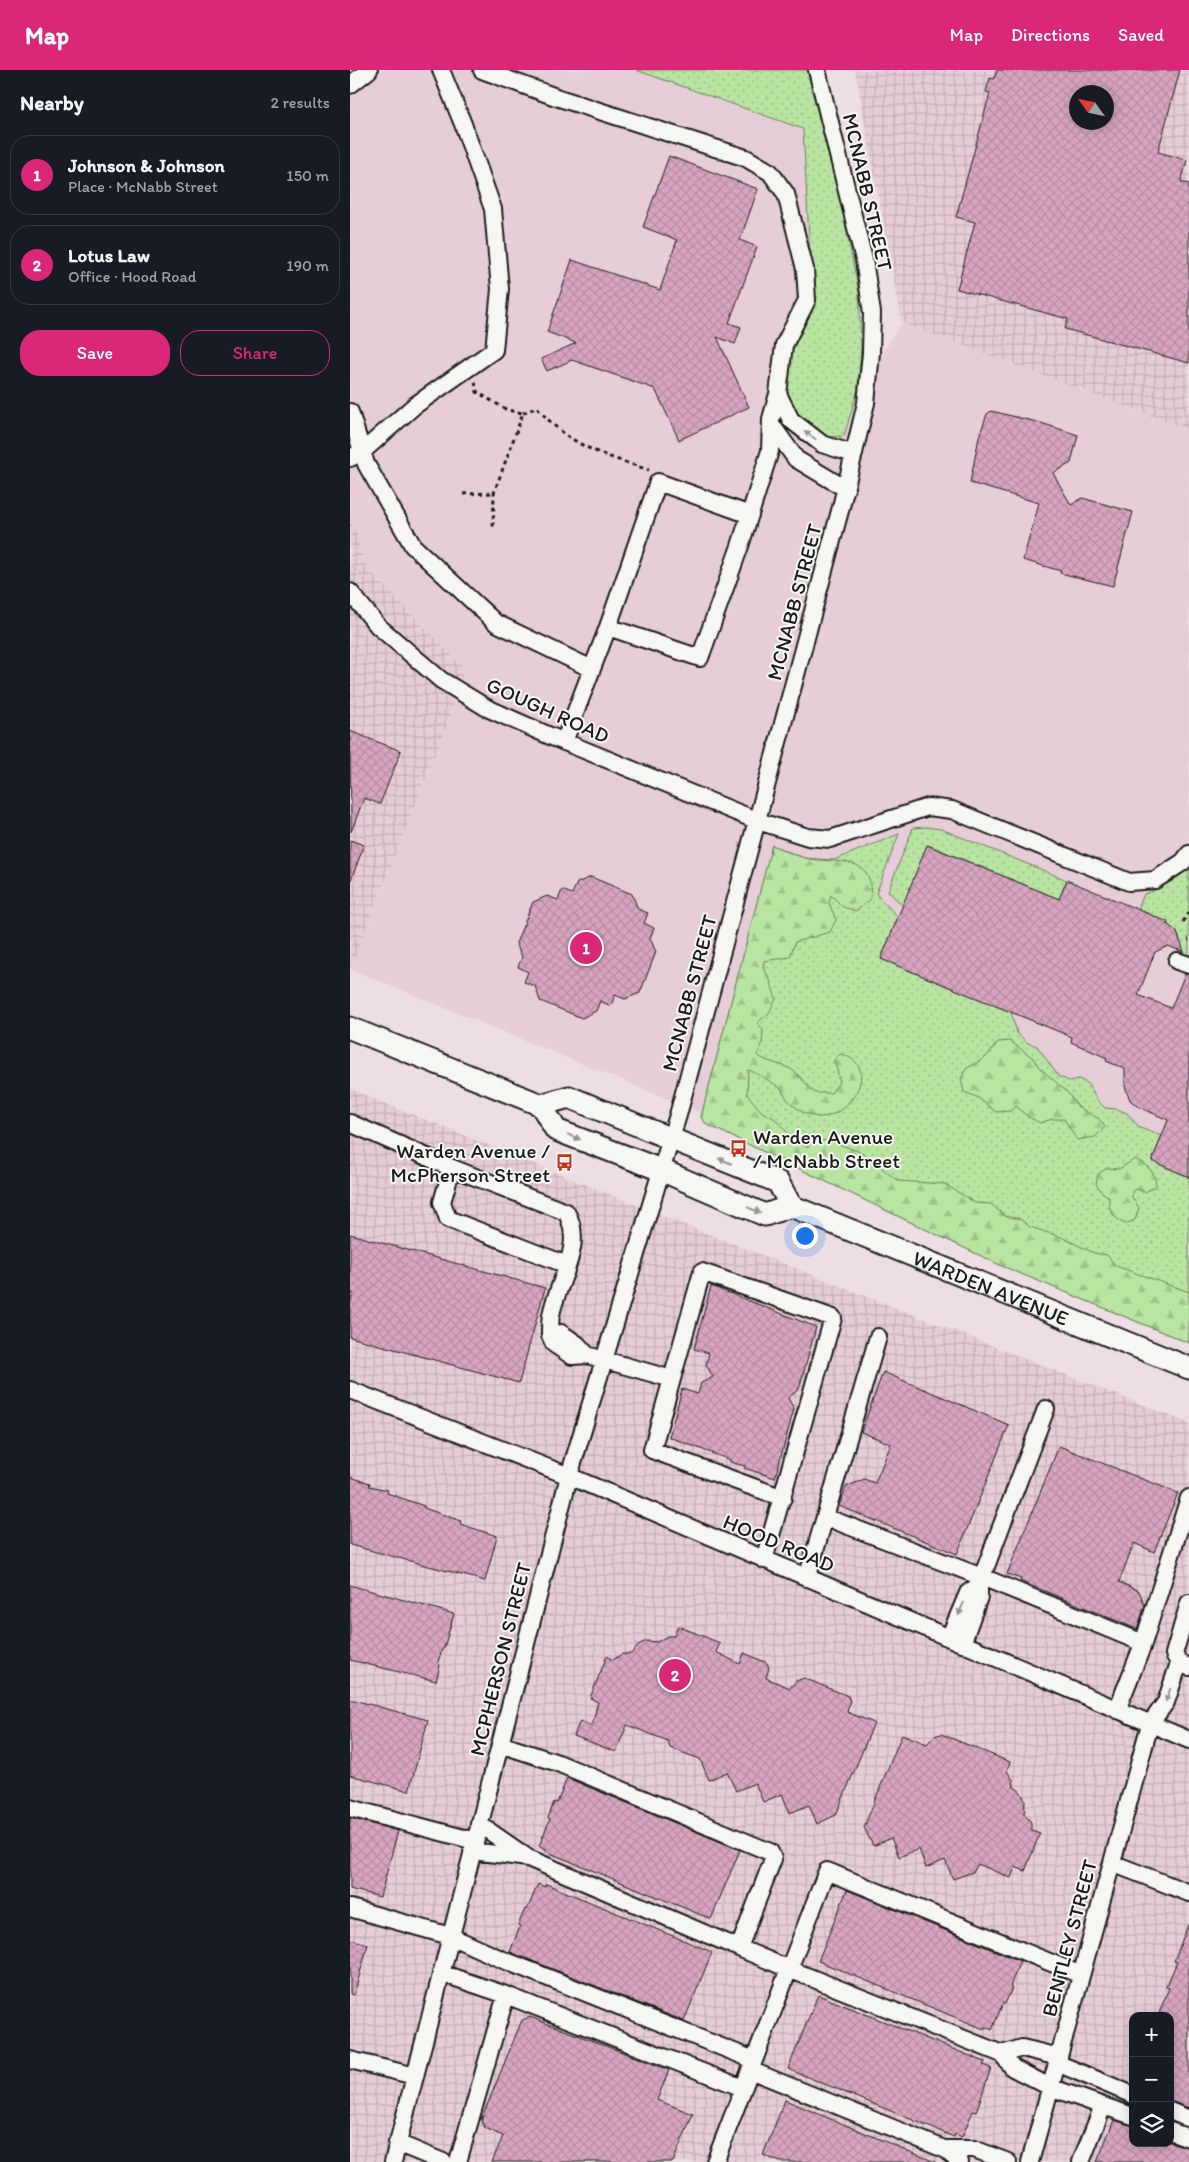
<!DOCTYPE html>
<meta charset="utf-8">
<style>
:root{--surface:#171b24;--page:#242831;--text:#f1f3f6;--muted:#9ea1a6;--line:#363941;--accent:#db2777}
body{margin:0;font-family:Itim,sans-serif;background:var(--page);color:var(--text)}
.controls{position:absolute;right:15px;bottom:15px;display:grid;overflow:hidden;border-radius:10px;box-shadow:0 2px 12px #0003}
.controls button{width:45px;height:45px;display:grid;place-items:center;padding:0;border:0;border-bottom:1px solid var(--line);background:var(--surface);color:var(--text);font:25px sans-serif}
.compass{position:absolute;left:719px;top:15px;width:45px;height:45px;border-radius:50%;background:var(--surface);box-shadow:0 2px 12px #0003;rotate:303deg}
.you{position:absolute;left:454px;top:1165px;width:18px;height:18px;margin:-12px;border:4px solid #fff;border-radius:50%;background:#1a73e8;box-shadow:0 0 0 8px #1a73e833}
.badge{display:grid;place-items:center;width:32px;height:32px;border-radius:50%;background:var(--accent);color:#fff;font-size:16px;font-weight:700}
.pin{position:absolute;translate:-50% -50%;border:2px solid #fff;box-shadow:0 1px 5px #0006}
.list{margin:0;padding:0;list-style:none}
h2{display:flex;justify-content:space-between;align-items:center;height:65px;margin:0;padding:0 20px;font-size:21px}
h2 small{font-size:16px;font-weight:400;color:var(--muted)}
.list li{display:grid;grid-template-columns:32px 1fr auto;gap:15px;align-items:center;box-sizing:border-box;height:80px;margin:0 10px 10px;padding:0 10px;border:1px solid var(--line);border-radius:20px}
.list b{display:block;font-size:19px;white-space:nowrap}
.list p{margin:0;font-size:16px;white-space:nowrap;color:var(--muted)}
.list em{font-size:16px;font-style:normal;color:var(--muted)}
.actions{display:flex;gap:10px;padding:15px 20px}
.actions a{flex:1;padding:11px 0;border:1px solid var(--accent);border-radius:20px;text-align:center;font-size:18px;color:var(--accent)}
.actions .main{background:var(--accent);color:#fff}
.icon{flex:none;width:28px;height:28px;fill:none;stroke:currentColor;stroke-width:2;stroke-linecap:round;stroke-linejoin:round}
.map{position:relative;flex:none;width:839px;height:2092px;overflow:hidden}
header{display:flex;align-items:center;gap:30px;box-sizing:border-box;height:70px;padding:0 25px;background:var(--accent);color:#fff}
header strong{font-size:24px}
nav{display:flex;gap:28px;margin-inline-start:auto;font-size:18px}
main{display:flex}
aside{flex:1;background:var(--surface)}
.map>svg:first-child{display:block}
</style>
<header>
<strong>Map</strong>
<nav><a>Map</a><a>Directions</a><a>Saved</a></nav>
</header>
<main>
<aside>
<h2>Nearby<small>2 results</small></h2>
<ul class="list">
<li><span class="badge">1</span><div><b>Johnson &amp; Johnson</b><p>Place · McNabb Street</p></div><em>150 m</em></li>
<li><span class="badge">2</span><div><b>Lotus Law</b><p>Office · Hood Road</p></div><em>190 m</em></li>
</ul>
<div class="actions"><a class="main">Save</a><a>Share</a></div>
</aside>
<div class="map">
<svg width="839" height="2092" viewBox="0 0 839 2092">
<defs>
<pattern id="industrial-grid" width="8" height="8" patternUnits="userSpaceOnUse" patternTransform="scale(1.25)"><rect width="8" height="8" fill="#e7cdd8"/><path d="M0 4h8M4 0v8" fill="none" stroke="#c6afb9"/></pattern>
<pattern id="grass-dots" width="8" height="8" patternUnits="userSpaceOnUse" patternTransform="scale(1.25)"><rect width="8" height="8" fill="#b9e4a1"/><path d="M2 2h.1M6 6h.1" fill="none" stroke="#9ec38a" stroke-width="1.8" stroke-linecap="round"/></pattern>
<pattern id="forest-firs" width="22" height="20" patternUnits="userSpaceOnUse" patternTransform="scale(1.25)"><rect width="22" height="20" fill="#b9e4a1"/><path d="M5 1l3.5 6h-7zM16 11l3.5 6h-7z" fill="#9ec38a"/></pattern>
<pattern id="building-cross-hatch" width="8" height="8" patternUnits="userSpaceOnUse" patternTransform="scale(1.25)"><rect width="8" height="8" fill="#d8a5c0"/><path d="M0 0l8 8M0 8l8-8" fill="none" stroke="#b98da4"/></pattern>
</defs>
<rect width="100%" height="100%" fill="#eddee3"/>
<filter id="ink" filterUnits="userSpaceOnUse"><feTurbulence type="fractalNoise" baseFrequency=".02" numOctaves="2"/><feDisplacementMap in="SourceGraphic" scale="10" xChannelSelector="R" yChannelSelector="G"/><feConvolveMatrix kernelMatrix="1 2 1 2 8 2 1 2 1" color-interpolation-filters="sRGB"/></filter>
<g filter="url(#ink)">
<path fill="#e7cdd8" d="M0 0H286L453 59 463 239 438 290 494 366 508 319 552 253 839 360V1255L369 1050 0 899 99 649 115 599 16 497 0 444Z"/>
<path fill="url(#industrial-grid)" fill-rule="evenodd" d="M505 0H839V360L552 253ZM726 22H756V52H726Z
M0 444 16 497 115 599 99 649 0 899Z
M0 1019 330 1153 839 1353V2092H0ZM783 1946H820V2073H783Z"/>
<path fill="url(#grass-dots)" stroke="#6a805e" d="M286 0H457L491 135 509 222 511 276 508 319 494 366 479 367 459 357 444 341 435 315 438 290 463 239 453 59Z
M576 757 591 759 717 810 709 829 578 775 553 836 538 821 563 758Z
M549 764 526 824 548 847 531 889 661 942 667 963 678 973 687 976 708 1006 719 1011 729 1009 737 1013 748 1031 755 1038 767 1039 777 1043 790 1058 812 1066 802 1091 839 1107V1273L652 1196 356 1054 351 1047 422 775 454 788 484 790Z
M839 795V889L828 886C839 859 807 847 788 839L794 824C812 818 827 810 839 795Z"/>
<path fill="url(#forest-firs)" stroke="#6a805e" d="M422 775C433 780 444 785 455 788 485 795 526 781 520 830L506 841 493 837 481 825 479 833 486 850 480 862 445 872 440 887 414 891 413 898 419 907 426 929 419 943 407 953 413 959 412 974 407 985C418 994 434 993 445 1002 452 1008 457 1017 465 1023H481L490 1011 484 990 490 984C533 994 501 1047 470 1047 457 1046 446 1039 437 1029 435 1026 433 1021 431 1019 427 1015 402 1000 398 1000L397 1024 412 1042 424 1048 447 1073 458 1077 464 1070 481 1071 513 1083 548 1111 595 1114 625 1133 641 1134 655 1146 670 1149 680 1157 711 1167 744 1183 757 1185 766 1196 839 1222V1273L652 1196 356 1054 351 1047Z
M660 971 683 988 689 997 718 1023 728 1037 749 1049 755 1057 745 1067 727 1070 714 1049H702L690 1053 677 1046 666 1036 660 1041 646 1042 627 1027 614 1022 611 1009 616 999 636 987 648 972Z
M785 1089C797 1095 806 1102 806 1116L795 1122 786 1119 782 1121V1127L789 1138 785 1150 775 1154C763 1147 758 1142 759 1127L752 1122 746 1114 748 1104 757 1098 769 1099Z"/>
<path fill="url(#building-cross-hatch)" stroke="#1c1c1c" fill-rule="evenodd" d="M647 0H830L808 82 837 90 831 112 839 114V293L715 259 718 249 607 219 625 152 606 147 640 23 636 22 640 8 644 9ZM726 22H756V52H726Z
M319 86 408 119 390 170 407 177 379 253 391 257 385 274 367 267 399 337 329 370 305 319 222 290 197 301 191 289 226 273 197 262 222 190 310 220 327 170 293 157Z
M641 341 691 353 728 365 721 393 703 403 721 435 732 428 783 442 763 516 710 503 711 501 673 490 689 433 620 413 629 367 637 344Z
M0 661 51 681 30 734 14 728 1 762Z
M0 770 14 775 1 810H0Z
M577 775 709 829 717 810 818 852 817 854 827 862 834 882 818 876 805 882 788 925 821 938 835 904 839 905V1107L802 1091 818 1050 787 1036 780 1030 775 1016V999L756 991 757 988 721 972 722 967 531 889Z
M241 807 282 824 288 839 298 843 294 853 304 858 300 868 306 882 290 923 275 929 265 925 261 936 250 931 246 941 232 948 190 931 185 916 174 912 178 902 168 897 172 887 166 873 183 832 197 826 208 830 212 820 222 824 227 813Z
M0 1164 195 1218 169 1313 0 1267V1235L3 1223 0 1222Z
M361 1216 466 1257 449 1319 438 1328 444 1339 425 1408 394 1398 395 1396 380 1392V1390L319 1367 332 1319 348 1324 351 1313 363 1307 356 1295 359 1283 344 1279Z
M533 1302 659 1355 607 1484 489 1436 496 1417 514 1409 525 1413 541 1374 511 1362Z
M709 1376 828 1423 804 1482 784 1473 769 1512 789 1521 795 1536 787 1559 670 1511 671 1509 657 1504Z
M0 1407 20 1413 19 1416 38 1420 37 1423 74 1436V1438L111 1451 110 1454 147 1466 135 1511 0 1475Z
M0 1515 104 1544 94 1578 92 1580 88 1592 90 1596 86 1611 0 1590Z
M328 1556 370 1573 366 1582 390 1594 394 1583 417 1593 419 1598 416 1608 440 1618 446 1611 454 1608 498 1626 500 1631 497 1642 524 1653 486 1745 467 1754 459 1735 440 1743 432 1724 413 1732 405 1713 386 1721 377 1702 359 1710 350 1689 320 1678 318 1671 277 1655 266 1682 224 1666 230 1651 242 1656 248 1632 240 1628 257 1586 263 1590 272 1584H281L290 1574 296 1571 307 1572 318 1566H324Z
M0 1629 78 1650 59 1721 0 1705Z
M552 1664 577 1674 584 1666 591 1664 660 1692 657 1701 663 1710 664 1717 670 1721 675 1730 674 1744 681 1752V1760L690 1763 675 1801 665 1797 661 1808 628 1794 623 1802 603 1809 595 1790 576 1798 569 1779 549 1787 541 1768 523 1776 514 1757Z
M217 1708 390 1780 361 1849 195 1781 197 1779 189 1776 200 1749 198 1748 204 1732 207 1733Z
M0 1748 48 1761 30 1827 0 1819Z
M188 1814 195 1817 196 1814 362 1882 334 1951 160 1882 170 1856 168 1855 175 1839 177 1840Z
M497 1820 670 1891 660 1917 662 1918 655 1934 653 1933 642 1960 635 1957 634 1959 468 1891Z
M838 1855H839V2038L820 2031V1946L809 1943 819 1918 816 1917 827 1892 824 1891Z
M0 1869 18 1874 4 1925 0 1924Z
M468 1925 635 1992 633 1995 641 1998 626 2042 623 2041 612 2067 605 2064 604 2067 438 1999Z
M180 1947 319 2000 307 2030 343 2044 323 2092H142L153 2066 135 2058 131 2050 172 1950Z
M435 2030 585 2092H430L413 2085Z
M764 2050 783 2056V2073L820 2072 839 2078V2092H747Z"/>
<g fill="none" stroke-linecap="round" stroke-linejoin="round">
<defs>
<path id="minor" d="M132 0 206 27 396 88 420 102 436 124 455 199 457 230 434 275 428 324 421 349 420 381 390 476 350 588 258 557 214 672
M0 15 19 0
M428 324 441 350 472 374 504 384
M0 342 16 394 63 476 146 553 242 599
M421 354 446 389 496 419
M0 388 12 382 64 336 144 280 150 219 143 139 113 54 91 0
M0 522 28 556 91 610 137 638 200 666 408 751 458 767 480 769 578 737 602 740 779 812 805 810 833 792 839 784
M258 557 308 412 400 445
M827 891 839 895
M0 1053 102 1098 216 1142C236 1175 207 1212 201 1245 200 1252 200 1259 200 1265
M102 1098 92 1132 98 1149 217 1195
M237 1285 227 1274 211 1263 200 1265 204 1274 222 1286 237 1285 322 1309
M0 1320 219 1406 839 1670
M475 1447 632 1507 696 1339
M414 1490 483 1248 352 1202 302 1380 433 1428
M457 1508 528 1267
M839 1533 824 1584 829 1593 839 1597
M599 1568 618 1523 629 1515
M612 1574 629 1527V1515L632 1507 793 1573
M767 1640 792 1577 839 1428
M150 1674 208 1693 420 1782 423 1789 389 1878 439 1899 365 2092
M0 1738 125 1771
M122 1781 178 1788 129 1754
M178 1788 389 1878
M762 1793 839 1823
M0 1838 100 1866 151 1889 404 1990
M91 1903 156 1925 393 2018
M731 1905 477 1801 439 1899 652 1984 663 1998 700 2017 753 2036
M652 1984 672 1978 709 1987
M0 1990 65 2006
M707 1993 783 2025
M400 2000 594 2079 610 2092
M820 2041 839 2049
M820 2061 839 2068
M47 2073 93 2092
M594 2079H624L658 2092
M43 2092 219 1406 328 1045 491 437 516 333 521 283 522 243 514 190 467 0
M108 2092 156 1925
M680 2092 800 1654 816 1632 829 1593
M731 2092 753 2036 783 2046"/>
<g id="major">
<path d="M0 958 191 1035 206 1060 311 1100 415 1145 441 1136"/>
<path id="s1" d="M191 1035 219 1027 287 1055 428 1112 441 1136 839 1298"/>
</g>
</defs>
<use href="#minor" stroke="#1c1c1c" stroke-width="20"/>
<use href="#major" stroke="#1c1c1c" stroke-width="25"/>
<path stroke="#1c1c1c" stroke-width="3" stroke-dasharray="4 4" stroke-linecap="butt" d="M125 312 127 322 157 340 173 343 144 423 143 459
M173 343 187 337C218 376 253 385 299 400
M113 424 144 423
M833 852 839 843
M838 870H839"/>
<use href="#minor" stroke="#f6f6f2" stroke-width="16"/>
<use href="#major" stroke="#f6f6f2" stroke-width="21"/>
</g>
<defs><path id="oneway-solid" d="M-6-.8H1V-3.2L6.5 0L1 3.2V.8H-6Z" transform="scale(1.25)"/></defs>
<g fill="#949492">
<use href="#oneway-solid" transform="translate(460 365) rotate(-143)"/>
<use href="#oneway-solid" transform="translate(224 1067) rotate(22)"/>
<use href="#oneway-solid" transform="translate(375 1091) rotate(-158)"/>
<use href="#oneway-solid" transform="translate(404 1140) rotate(23)"/>
<use href="#oneway-solid" transform="translate(611 1539) rotate(113)"/>
<use href="#oneway-solid" transform="translate(818 1625) rotate(111)"/>
</g>
</g>
<defs>
<symbol id="bus-bare" viewBox="-9 -9 18 18"><path d="M-5-6H5V4H4V6H2V4H-2V6H-4V4H-5ZM-3.5-4V0h7V-4ZM-3.5 1.2v1.5H-2V1.2ZM2 1.2v1.5H3.5V1.2Z" fill="#c8321e" stroke="#f6f6f2" stroke-width="2.5" paint-order="stroke"/></symbol>
</defs>
<g fill-rule="evenodd">
<use href="#bus-bare" x="376" y="1066" width="25" height="25"/>
<use href="#bus-bare" x="202" y="1080" width="25" height="25"/>
</g>
<g text-anchor="middle" dominant-baseline="central" stroke-width="4" stroke-linejoin="round" paint-order="stroke">
<g font-size="21" fill="#1c1c1c" stroke="#f6f6f2">
<text transform="translate(518 122) rotate(77)">MCNABB STREET</text>
<text transform="translate(444 532) rotate(-75)">MCNABB STREET</text>
<text transform="translate(198 640) rotate(24)">GOUGH ROAD</text>
<text transform="translate(339 923) rotate(-75)">MCNABB STREET</text>
<text stroke="none"><textPath href="#s1" startOffset="498">WARDEN AVENUE</textPath></text>
<text transform="translate(429 1473) rotate(23)">HOOD ROAD</text>
<text transform="translate(150 1589) rotate(-76)">MCPHERSON STREET</text>
<text transform="translate(719 1868) rotate(-75)">BENTLEY STREET</text>
</g>
<g font-size="21" fill="#1c1c1c" stroke="#f6f6f2" text-anchor="start">
<text x="403" y="1066">Warden Avenue<tspan x="403" dy="24">/ McNabb Street</tspan></text>
<text x="200" y="1080" text-anchor="end">Warden Avenue /<tspan x="200" dy="24">McPherson Street</tspan></text>
</g>
</g>
</svg>
<div class="controls">
<button>+</button>
<button>−</button>
<button><svg class="icon" aria-label="layers" viewBox="0 0 24 24"><path d="M12 4l9 5-9 5-9-5zM3 14l9 5 9-5"/></svg></button>
</div>
<svg class="compass" viewBox="-18 -18 36 36"><path d="M0-13l5 13h-10z" fill="#e53935"/><path d="M0 13l5-13h-10z" fill="#9ea1a6"/></svg>
<div class="you"></div>
<div class="pin badge" style="left:236px;top:878px">1</div>
<div class="pin badge" style="left:325px;top:1605px">2</div>
</div>
</main>
